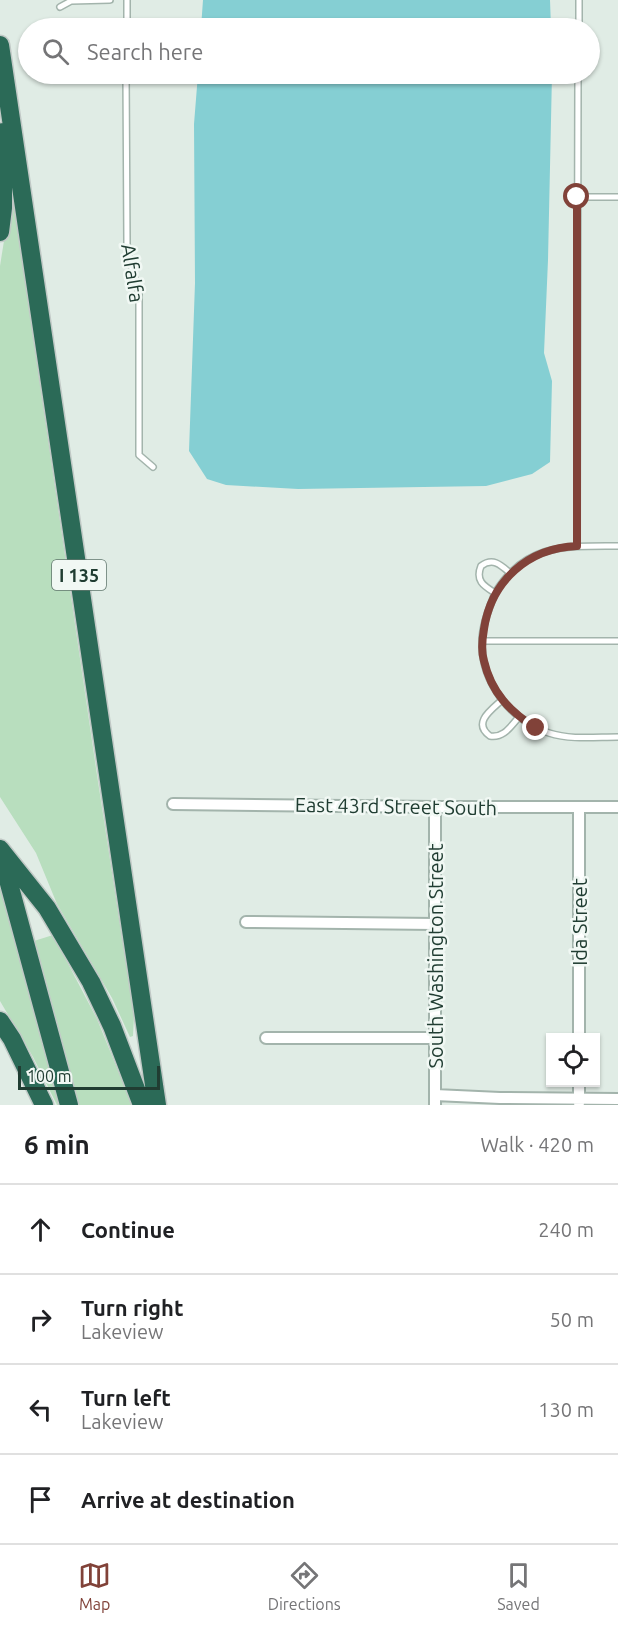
<!DOCTYPE html>
<meta charset="utf-8">
<style>
:root{--surface:#fff;--page:#f6f6f6;--text:#202124;--muted:#757577;--line:#e0e0e0;--accent:#814239}
body{margin:0;font-family:Ubuntu,sans-serif;background:var(--page);color:var(--text)}
.controls{position:absolute;right:18px;bottom:18px;display:grid;overflow:hidden;border-radius:0px;box-shadow:0 2px 4px #0004}
.controls button{width:54px;height:54px;display:grid;place-items:center;padding:0;border:0;border-bottom:2px solid var(--line);background:var(--surface);color:var(--text);font:30px sans-serif}
.scale{position:absolute;left:18px;bottom:15px;width:142px;box-sizing:border-box;padding-left:6px;border:3px solid #203d32;border-top:0;font-size:16px;line-height:21px;white-space:nowrap;color:#203d32;-webkit-text-stroke:4px #f1f8f4;paint-order:stroke}
.stop{position:absolute;width:18px;height:18px;margin:-14px;border:4px solid #814239;border-radius:50%;background:#fff}
.stop.end{background:#814239;border-color:#fff;box-shadow:0 2px 6px #0008}
.list{margin:0;padding:0;list-style:none}
h2{display:flex;justify-content:space-between;align-items:center;height:78px;margin:0;padding:0 24px;font-size:26px}
h2 small{font-size:20px;font-weight:400;color:var(--muted)}
.list li{display:grid;grid-template-columns:39px 1fr auto;gap:18px;align-items:center;box-sizing:border-box;height:90px;padding:0 24px;border-top:2px solid var(--line)}
.list b{display:block;font-size:22px;white-space:nowrap}
.list p{margin:0;font-size:20px;white-space:nowrap;color:var(--muted)}
.list em{font-size:20px;font-style:normal;color:var(--muted)}
.icon{flex:none;width:33px;height:33px;fill:none;stroke:currentColor;stroke-width:2;stroke-linecap:round;stroke-linejoin:round}
.map{position:relative;flex:none;width:618px;height:1105px;overflow:hidden}
.search{position:absolute;background:var(--surface);box-shadow:0 2px 4px #0004;left:18px;right:18px;top:18px;height:66px;display:flex;align-items:center;gap:15px;box-sizing:border-box;padding:0 21px;border-radius:33px;color:var(--muted);font-size:22px}
.sheet{height:438px;background:var(--surface)}
nav{display:flex;justify-content:space-around;align-items:center;box-sizing:border-box;height:84px;border-top:2px solid var(--line);background:var(--surface);font-size:16px;color:var(--muted)}
nav a{display:grid;justify-items:center;gap:3px}
nav .on{color:var(--accent)}
.map>svg:first-child{display:block}
</style>
<div class="map">
<svg width="618" height="1105" viewBox="0 0 618 1105">
<rect width="100%" height="100%" fill="#e0ece5"/>
<path fill="#b8debe" d="M12 192 97 775 134 1016 133 1036 130 1037 112 998 57 904 36 853 0 797V266L7 222 9 193Z
M0 886 59 1105H57L33 1057 0 1001Z
M53 935 97 1019 132 1105H78L34 941Z"/>
<path fill="#85cfd3" d="M203 0H550L551 28H201Z
M198 74H552L548 260 544 353 552 381 550 462 532 474 486 486 298 489 226 485 207 479 189 451 195 283 194 124Z"/>
<g fill="none" stroke-linecap="round" stroke-linejoin="round">
<defs>
<path id="service" d="M60 7 71 1 110 0
M127 28V0
M579 28V0
M126 74 127 244 130 262 139 292V455L153 467
M577 197H618
M577 546 578 74
M510 573C501 565 493 557 481 566 475 581 484 586 495 593 489 609 482 625 482 642 481 682 511 721 549 733 571 740 595 737 618 737
M495 593C525 543 567 546 618 546
M482 641H618
M502 700C491 710 472 723 490 736 504 738 510 727 519 717"/>
<path id="minor" d="M173 804 435 807H618
M435 807V1105
M579 807V1038
M246 922 435 924
M266 1038H435
M579 1082V1103
M435 1095 500 1098 618 1099"/>
<path id="motorway" d="M0 45 157 1105
M0 232 3 208V132
M0 849 47 908 91 982 112 1026 142 1105
M1 854 69 1105
M0 1021 12 1039 44 1105"/>
</defs>
<use href="#service" stroke="#a3b4ac" stroke-width="8"/>
<use href="#minor" stroke="#a3b4ac" stroke-width="14"/>
<use href="#motorway" stroke="#c1c9c6" stroke-width="21"/>
<use href="#service" stroke="#fff" stroke-width="5"/>
<use href="#minor" stroke="#fff" stroke-width="10"/>
<use href="#motorway" stroke="#2b6a57" stroke-width="18"/>
</g>
<g fill="none" stroke-linecap="round" stroke-linejoin="round">
<path stroke="#814239" stroke-width="8" d="M536 728C510 712 491 692 484 661 481 651 482 640 484 629 491 581 528 548 577 546V197"/>
</g>
<g text-anchor="middle" dominant-baseline="central" stroke-width="5" stroke-linejoin="round" paint-order="stroke">
<rect fill="#f1f8f4" stroke="#5f756c" stroke-width="1.5" x="52" y="560" width="54" height="30" rx="4.5"/>
<g font-size="18" font-weight="bold" fill="#203d32">
<text x="79" y="575">I 135</text>
</g>
<g font-size="20" fill="#203d32" stroke="#f1f8f4">
<text transform="translate(133 273) rotate(81)">Alfalfa</text>
<text transform="translate(396 806) rotate(1)">East 43rd Street South</text>
<text transform="translate(579 922) rotate(-90)">Ida Street</text>
<text transform="translate(435 956) rotate(-90)">South Washington Street</text>
</g>
</g>
</svg>
<div class="controls">
<button><svg class="icon" aria-label="locate" viewBox="0 0 24 24"><circle cx="12" cy="12" r="6"/><path d="M12 2v4M12 18v4M2 12h4M18 12h4"/></svg></button>
</div>
<div class="scale">100 m</div>
<div class="stop" style="left:577px;top:197px"></div>
<div class="stop end" style="left:536px;top:728px"></div>
<div class="search"><svg class="icon" aria-label="search" viewBox="0 0 24 24"><circle cx="10" cy="10" r="6"/><path d="M15 15l6 6"/></svg>Search here</div>
</div>
<section class="sheet">
<h2>6 min<small>Walk · 420 m</small></h2>
<ul class="list">
<li><svg class="icon" aria-label="ahead" viewBox="0 0 24 24"><path d="M12 20V5M6 11l6-6 6 6"/></svg><div><b>Continue</b></div><em>240 m</em></li>
<li><svg class="icon" aria-label="right" viewBox="0 0 24 24"><path d="M7 20v-9h11M14 6l5 5-5 5"/></svg><div><b>Turn right</b><p>Lakeview</p></div><em>50 m</em></li>
<li><svg class="icon" aria-label="left" viewBox="0 0 24 24"><path d="M17 20v-9H6M10 6l-5 5 5 5"/></svg><div><b>Turn left</b><p>Lakeview</p></div><em>130 m</em></li>
<li><svg class="icon" aria-label="arrive" viewBox="0 0 24 24"><path d="M6 21V4h12l-3 4 3 4H6"/></svg><div><b>Arrive at destination</b></div></li>
</ul>
</section>
<nav>
<a class="on"><svg class="icon" aria-label="map" viewBox="0 0 24 24"><path d="M3 6l6-2 6 2 6-2v14l-6 2-6-2-6 2zM9 4v14M15 6v14"/></svg>Map</a>
<a><svg class="icon" aria-label="directions" viewBox="0 0 24 24"><path d="M12 3l9 9-9 9-9-9zM9 14v-3h6M13 9l2 2-2 2"/></svg>Directions</a>
<a><svg class="icon" aria-label="saved" viewBox="0 0 24 24"><path d="M7 4h10v16l-5-4-5 4z"/></svg>Saved</a>
</nav>
